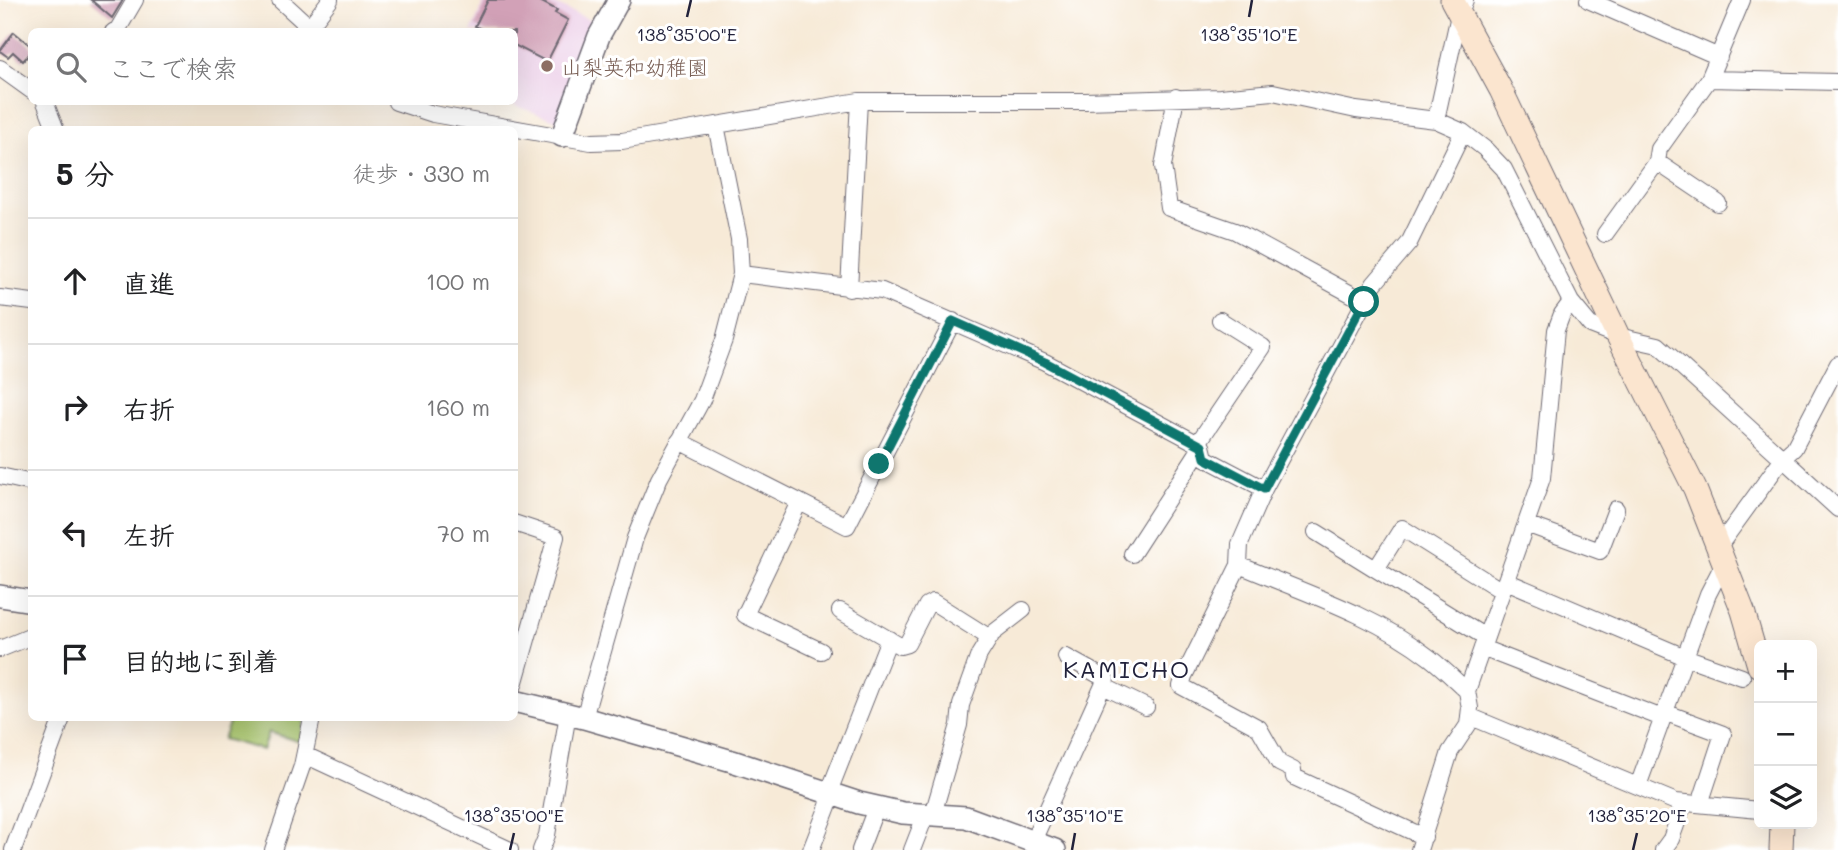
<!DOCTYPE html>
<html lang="ja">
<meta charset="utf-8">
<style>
:root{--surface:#fff;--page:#f2f2f2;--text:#202124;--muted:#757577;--line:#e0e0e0}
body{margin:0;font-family:Mali,"Klee One",sans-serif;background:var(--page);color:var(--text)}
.controls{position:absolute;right:21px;bottom:21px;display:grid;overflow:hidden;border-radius:10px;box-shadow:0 7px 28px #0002}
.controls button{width:63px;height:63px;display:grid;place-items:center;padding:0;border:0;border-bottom:2px solid var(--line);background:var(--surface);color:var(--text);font:35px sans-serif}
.stop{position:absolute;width:21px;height:21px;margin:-16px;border:5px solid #0f766e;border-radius:50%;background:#fff}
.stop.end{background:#0f766e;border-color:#fff;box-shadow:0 2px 7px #0008}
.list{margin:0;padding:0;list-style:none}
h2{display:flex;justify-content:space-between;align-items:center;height:91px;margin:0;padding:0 28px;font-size:30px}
h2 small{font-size:23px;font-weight:400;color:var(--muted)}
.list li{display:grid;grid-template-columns:46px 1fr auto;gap:21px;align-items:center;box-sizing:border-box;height:126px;padding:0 28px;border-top:2px solid var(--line)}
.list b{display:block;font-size:26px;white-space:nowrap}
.list em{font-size:23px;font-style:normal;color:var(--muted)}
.icon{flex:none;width:38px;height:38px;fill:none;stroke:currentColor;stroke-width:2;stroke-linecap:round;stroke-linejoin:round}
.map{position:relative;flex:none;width:1838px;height:850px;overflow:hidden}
.search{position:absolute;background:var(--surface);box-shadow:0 7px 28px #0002;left:28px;top:28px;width:490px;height:77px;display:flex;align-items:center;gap:18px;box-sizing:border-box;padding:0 24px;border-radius:10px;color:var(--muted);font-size:26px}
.panel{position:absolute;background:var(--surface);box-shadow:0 7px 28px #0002;left:28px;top:126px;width:490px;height:595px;border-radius:10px}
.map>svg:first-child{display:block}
</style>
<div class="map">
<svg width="1838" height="850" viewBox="0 0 1838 850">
<rect width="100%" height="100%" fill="#fff"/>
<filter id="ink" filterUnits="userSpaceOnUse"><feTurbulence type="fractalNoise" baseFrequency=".0143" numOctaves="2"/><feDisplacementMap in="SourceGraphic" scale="14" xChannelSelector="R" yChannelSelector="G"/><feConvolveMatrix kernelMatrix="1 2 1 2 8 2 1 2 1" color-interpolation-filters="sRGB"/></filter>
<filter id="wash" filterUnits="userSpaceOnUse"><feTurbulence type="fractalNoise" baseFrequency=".00686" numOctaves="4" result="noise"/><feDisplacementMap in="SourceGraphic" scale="28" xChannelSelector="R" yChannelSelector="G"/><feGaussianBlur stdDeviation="1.57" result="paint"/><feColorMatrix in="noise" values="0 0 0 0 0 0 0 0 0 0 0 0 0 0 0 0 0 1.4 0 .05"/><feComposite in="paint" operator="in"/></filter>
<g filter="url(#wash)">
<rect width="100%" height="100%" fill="#f7ead7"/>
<path fill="#edd1e9" d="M485 0H547L596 23 561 122 505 102H514V32H471Z"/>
<path fill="#a8c56c" stroke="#657454" stroke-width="2" d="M231 718H305L300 742 269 732 263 750 223 739Z"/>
<g id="blocks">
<path fill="#d2a1b7" d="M91 0H123L112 18Z
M488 0H538L557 10 555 13 568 20 547 62 514 45V32H487L475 26Z
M14 32 32 47V51L23 61 13 52 8 57 0 51Z"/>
</g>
</g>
<g filter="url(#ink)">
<use href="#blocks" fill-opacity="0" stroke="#6d6872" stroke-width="2"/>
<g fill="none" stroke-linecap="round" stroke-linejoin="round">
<defs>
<path id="minor" d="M280 0 315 32
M1588 0 1719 57
M310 26 330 0
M113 32 118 29 135 0
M0 68 32 91
M1709 79 1838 82
M1176 97 1163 166 1169 208 1235 231 1364 301
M45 102 56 130
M396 102 433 114 591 142 622 141 859 101H1085L1220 97 1273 92 1356 110 1436 120 1463 132 1485 149 1504 169 1571 302 1590 325 1618 336 1658 345 1838 509
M1436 120 1459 15 1465 0
M1657 162 1718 203
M1605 234 1657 162 1659 149 1709 79 1742 0
M741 274 882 291 1045 362 1202 446 1205 458 1264 489
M849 289 859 101
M0 298 32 302
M679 441 847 526 953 321
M1198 443 1263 347 1220 320
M0 476 32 483
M799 502 745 615 821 651
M514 523 556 537 514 685
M1526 524 1600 551 1616 509
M1316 532 1485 637
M1719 546 1783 458 1794 448 1838 364
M1132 554 1202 446
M1239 565C1303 592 1375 615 1430 658 1443 668 1455 680 1467 691
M1376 569 1402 528 1502 591
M1506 581 1685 657 1742 677
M840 611 900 646 907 644 927 605 933 602 990 638
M1482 648 1662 718
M0 649 32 636
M1103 686 1146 707
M1664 712 1723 734 1700 804
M1469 716 1676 802 1759 810
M584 718 635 538 659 479 702 400 724 340 741 274 739 239 716 125
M305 755 510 850
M1638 786 1708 594 1724 563
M933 814 959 725 961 705 979 655 992 634 1023 610
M1424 837 1294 777 1293 770 1279 763 1259 728 1181 686 1184 676 1239 565 1240 544 1264 489 1374 284 1409 243 1463 132
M1033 841 1106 679 1066 657
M13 850 62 718
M273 850 302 766 312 718
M541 850 547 835 568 714
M811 850 828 806 832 784 889 639
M860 850 876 808
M912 850 926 814
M1419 850 1450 752 1468 725 1470 708 1467 691 1542 478 1556 330 1562 314 1571 302
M1663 850 1671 839 1684 803"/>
<path id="tertiary" d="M562 136 599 36 619 0
M0 596 32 601
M514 701 584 718 732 761 859 803 903 813 966 817 1055 850"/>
<path id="secondary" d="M1452 0 1501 90 1618 336 1695 489 1743 611 1759 666
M1781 850 1782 824"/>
</defs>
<use href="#minor" stroke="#6d6872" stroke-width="18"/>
<use href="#tertiary" stroke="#6d6872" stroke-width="24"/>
<use href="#secondary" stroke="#6d6872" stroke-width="25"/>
<use href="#minor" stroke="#fff" stroke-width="16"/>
<use href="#tertiary" stroke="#fff" stroke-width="21"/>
<use href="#secondary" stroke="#fbe5cf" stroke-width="23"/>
</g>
</g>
<g fill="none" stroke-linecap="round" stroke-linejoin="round" filter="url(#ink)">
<path stroke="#0f766e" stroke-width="9" d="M879 464 953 321 1045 362 1202 446 1205 458 1264 489 1364 302"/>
</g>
<path fill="none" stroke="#22223b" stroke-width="2.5" d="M687 17 691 0M1249 17 1252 0M510 850 514 833M1072 850 1075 833M1633 850 1637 833"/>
<circle fill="#8d6e63" stroke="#fff" stroke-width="2.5" cx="547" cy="66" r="7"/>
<g text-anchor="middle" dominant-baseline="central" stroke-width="6" stroke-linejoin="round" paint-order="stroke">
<g font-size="21" fill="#785e54" stroke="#fff" text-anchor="start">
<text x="561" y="66">山梨英和幼稚園</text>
</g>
<g font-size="24" letter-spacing="2" fill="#22223b" stroke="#fff">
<text x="1127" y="668">KAMICHO</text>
</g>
</g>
<g font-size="18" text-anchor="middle" fill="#22223b" stroke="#fff" stroke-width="6" stroke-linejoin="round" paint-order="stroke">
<text x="687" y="41">138°35'00"E</text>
<text x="1249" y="41">138°35'10"E</text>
<text x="514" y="822">138°35'00"E</text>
<text x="1075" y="822">138°35'10"E</text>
<text x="1637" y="822">138°35'20"E</text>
</g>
</svg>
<div class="controls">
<button>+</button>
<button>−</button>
<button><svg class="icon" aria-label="layers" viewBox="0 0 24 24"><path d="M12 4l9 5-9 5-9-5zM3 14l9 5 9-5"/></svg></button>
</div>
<div class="stop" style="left:1364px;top:302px"></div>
<div class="stop end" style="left:879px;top:464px"></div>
<div class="search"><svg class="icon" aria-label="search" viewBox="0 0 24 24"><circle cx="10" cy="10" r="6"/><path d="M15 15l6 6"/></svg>ここで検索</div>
<section class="panel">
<h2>5 分<small>徒歩 · 330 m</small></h2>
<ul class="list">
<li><svg class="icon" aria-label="ahead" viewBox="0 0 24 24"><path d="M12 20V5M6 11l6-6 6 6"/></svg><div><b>直進</b></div><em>100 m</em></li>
<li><svg class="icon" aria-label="right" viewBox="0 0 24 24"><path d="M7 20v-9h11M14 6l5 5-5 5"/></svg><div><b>右折</b></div><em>160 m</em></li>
<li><svg class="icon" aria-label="left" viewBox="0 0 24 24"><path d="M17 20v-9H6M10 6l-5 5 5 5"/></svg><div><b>左折</b></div><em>70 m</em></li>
<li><svg class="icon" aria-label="arrive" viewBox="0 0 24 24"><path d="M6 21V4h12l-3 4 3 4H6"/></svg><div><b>目的地に到着</b></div></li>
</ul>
</section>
</div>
